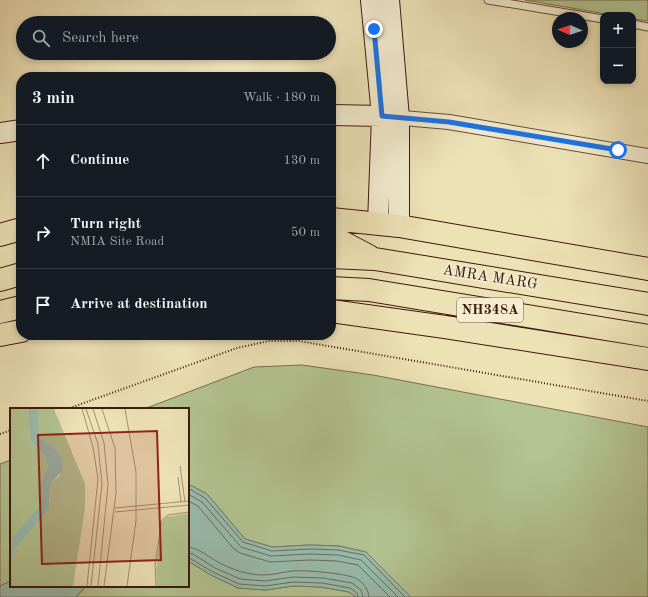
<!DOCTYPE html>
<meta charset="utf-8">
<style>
:root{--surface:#171b24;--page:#242831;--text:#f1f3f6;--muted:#9ea1a6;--line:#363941}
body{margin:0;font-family:"Old Standard TT",serif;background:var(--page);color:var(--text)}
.controls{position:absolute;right:12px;top:12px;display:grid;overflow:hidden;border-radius:8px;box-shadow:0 2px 6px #0003}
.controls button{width:36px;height:36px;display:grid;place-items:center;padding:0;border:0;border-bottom:1px solid var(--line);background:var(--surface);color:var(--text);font:20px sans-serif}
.compass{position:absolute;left:552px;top:12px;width:36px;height:36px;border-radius:50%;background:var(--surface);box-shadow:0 2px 6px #0003;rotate:272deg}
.stop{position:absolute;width:12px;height:12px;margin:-9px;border:3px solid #1a73e8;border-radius:50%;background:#fff}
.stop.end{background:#1a73e8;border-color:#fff;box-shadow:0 1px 4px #0008}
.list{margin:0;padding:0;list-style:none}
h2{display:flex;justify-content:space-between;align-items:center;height:52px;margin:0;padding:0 16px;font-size:17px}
h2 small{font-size:13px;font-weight:400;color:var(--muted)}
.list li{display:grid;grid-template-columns:26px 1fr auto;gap:12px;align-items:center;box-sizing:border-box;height:72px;padding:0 16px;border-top:1px solid var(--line)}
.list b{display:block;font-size:15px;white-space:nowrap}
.list p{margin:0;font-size:13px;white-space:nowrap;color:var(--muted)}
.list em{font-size:13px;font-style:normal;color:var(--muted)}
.icon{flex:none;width:22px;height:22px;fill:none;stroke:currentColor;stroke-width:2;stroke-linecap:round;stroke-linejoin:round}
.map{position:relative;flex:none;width:648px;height:597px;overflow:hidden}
.search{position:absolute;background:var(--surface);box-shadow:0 2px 6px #0003;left:16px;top:16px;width:320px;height:44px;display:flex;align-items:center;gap:10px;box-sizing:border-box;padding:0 14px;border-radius:22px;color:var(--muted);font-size:15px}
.panel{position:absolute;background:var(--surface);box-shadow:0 2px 6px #0003;left:16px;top:72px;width:320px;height:268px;border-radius:16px}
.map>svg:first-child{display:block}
</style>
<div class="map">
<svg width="648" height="597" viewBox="0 0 648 597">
<rect width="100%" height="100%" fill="#ede1b6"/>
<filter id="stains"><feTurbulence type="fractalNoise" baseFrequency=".005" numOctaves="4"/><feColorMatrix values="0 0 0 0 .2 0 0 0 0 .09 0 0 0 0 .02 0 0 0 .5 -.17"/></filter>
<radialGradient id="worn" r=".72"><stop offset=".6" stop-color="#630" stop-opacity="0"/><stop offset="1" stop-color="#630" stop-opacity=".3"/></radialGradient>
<path fill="#b3c491" stroke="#786f4e" d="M525 0H648V21L633 19V15H612Z
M302 365 373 375 648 427V597H411L366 552 339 546 310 545 272 547 245 539 207 494 188 484V409H144L254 367Z
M11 460V581L0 586V464Z
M188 561 211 575 238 588 266 590 293 586 321 587 349 592 356 597H76L86 586H188Z"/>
<path fill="#99bdaf" stroke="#747c6d" d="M188 484 207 494 245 539 272 547 310 545 339 546 366 552 411 597H356L349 592 321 587 293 586 266 590 238 588 211 575 188 561Z
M11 581V586H86L76 597H0V586Z"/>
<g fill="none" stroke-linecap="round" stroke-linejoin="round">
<path stroke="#6a6c5c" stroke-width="1" d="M188 488 205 498 243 542 272 551 310 549 338 550 364 555 405 597
M188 494 202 502 241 547 271 556 310 554 338 555 361 560 398 597
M188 501 198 506 233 548 240 553 270 562 310 560 337 561 358 565 390 597
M188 547C199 548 208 557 218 562 233 570 247 575 264 575 273 575 283 572 292 571 305 570 344 573 355 578 363 582 368 588 369 597
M188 553 193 554 215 568 240 579 265 581 293 577 323 578 352 583 361 590 363 597
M188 558 191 559 213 572 239 584 265 586 293 582 322 583 350 588 357 593 358 597"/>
<defs>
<path id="lane" d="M488 0 603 19
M633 24 648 27"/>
<path id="street" d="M391 117 449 122 648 156"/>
<path id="secondary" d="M371 0 382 116 378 223
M389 0 399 118V226
M331 115 382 116
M0 133 21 130"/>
<path id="highway" d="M331 219 399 226 648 269
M0 235 21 229
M331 236 369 256
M331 257 375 259 648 304
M0 280 21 274
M331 288 369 290 648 336
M331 311 445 327 648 359
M0 312 21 307
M0 335 21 331"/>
</defs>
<use href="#lane" stroke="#684c35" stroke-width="9"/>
<use href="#street" stroke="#684c35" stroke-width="16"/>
<use href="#secondary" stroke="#3c1a0a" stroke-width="22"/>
<use href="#highway" stroke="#3c1a0a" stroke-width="24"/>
<path stroke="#3c1a0a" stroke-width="2" stroke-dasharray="1 2" stroke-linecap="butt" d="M67 409 237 348 269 341H299L648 401
M0 434 11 430"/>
<use href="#lane" stroke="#f3ecd0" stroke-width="7"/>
<use href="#street" stroke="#f3ecd0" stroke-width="14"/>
<use href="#secondary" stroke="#f3ecd0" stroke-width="20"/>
<use href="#highway" stroke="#ede1b6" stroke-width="22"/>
</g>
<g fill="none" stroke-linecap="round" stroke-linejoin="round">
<path stroke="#1a73e8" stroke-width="5" d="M374 29 382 116 449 122 618 150"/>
</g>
<g text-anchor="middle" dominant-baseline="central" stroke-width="3.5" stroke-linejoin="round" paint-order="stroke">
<rect fill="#f3ecd0" stroke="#735945" stroke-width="1" x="457" y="298" width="66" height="24" rx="3"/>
<g font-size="14" font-weight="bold" fill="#3c1a0a">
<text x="490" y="310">NH348A</text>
</g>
<g font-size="15" fill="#3c1a0a" stroke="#f3ecd0">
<text transform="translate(490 278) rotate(9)">AMRA MARG</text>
</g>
</g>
<g transform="translate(10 408)">
<rect width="179" height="179" fill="#ede1b6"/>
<path d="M0 1H18L20 32 35 48 38 58 31 74V96L0 131ZM28 1H44L75 76V100L63 178H3L1 159 4 142 40 94 41 75 50 68 46 41 32 31 29 25ZM179 105V178H147L146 162 152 114 156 109Z" fill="#b3c491"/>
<path d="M18 1H28L29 25 32 31 46 41 52 52V63L41 75 39 100 4 142 1 159 3 178H0V131L31 96V74L38 58 35 48 20 32Z" fill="#99bdaf"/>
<path fill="none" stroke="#a69171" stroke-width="1" d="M72 1 83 39 88 71 77 178M76 1 88 36 92 76 81 178M83 1 94 35 98 77 88 178M92 1 105 40 106 85 94 178M115 1 126 64V113L117 178M170 58 175 94M168 69 171 94M105 100 179 93M105 104 179 97M146 178 145 157 152 112 158 107 179 104"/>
<path fill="#8f2418" fill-opacity="0.15" stroke="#8f2418" stroke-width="2" d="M147 23 151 152 32 156 28 27Z"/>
<rect width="179" height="179" fill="none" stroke="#3c1a0a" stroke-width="2"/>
</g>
<rect width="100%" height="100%" filter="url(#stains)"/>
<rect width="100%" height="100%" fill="url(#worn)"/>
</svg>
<div class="controls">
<button>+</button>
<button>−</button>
</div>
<svg class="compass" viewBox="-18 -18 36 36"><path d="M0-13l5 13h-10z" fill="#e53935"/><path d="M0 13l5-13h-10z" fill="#9ea1a6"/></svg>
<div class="stop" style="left:618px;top:150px"></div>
<div class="stop end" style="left:374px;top:29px"></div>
<div class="search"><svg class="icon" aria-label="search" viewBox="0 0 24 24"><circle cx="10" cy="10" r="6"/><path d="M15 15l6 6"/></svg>Search here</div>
<section class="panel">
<h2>3 min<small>Walk · 180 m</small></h2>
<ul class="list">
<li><svg class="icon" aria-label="ahead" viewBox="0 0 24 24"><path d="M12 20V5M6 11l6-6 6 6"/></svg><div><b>Continue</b></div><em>130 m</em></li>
<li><svg class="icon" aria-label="right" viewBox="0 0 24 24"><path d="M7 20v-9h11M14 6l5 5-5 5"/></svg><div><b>Turn right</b><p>NMIA Site Road</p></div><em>50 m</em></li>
<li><svg class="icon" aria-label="arrive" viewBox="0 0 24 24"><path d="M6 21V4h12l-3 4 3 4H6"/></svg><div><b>Arrive at destination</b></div></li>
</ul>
</section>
</div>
